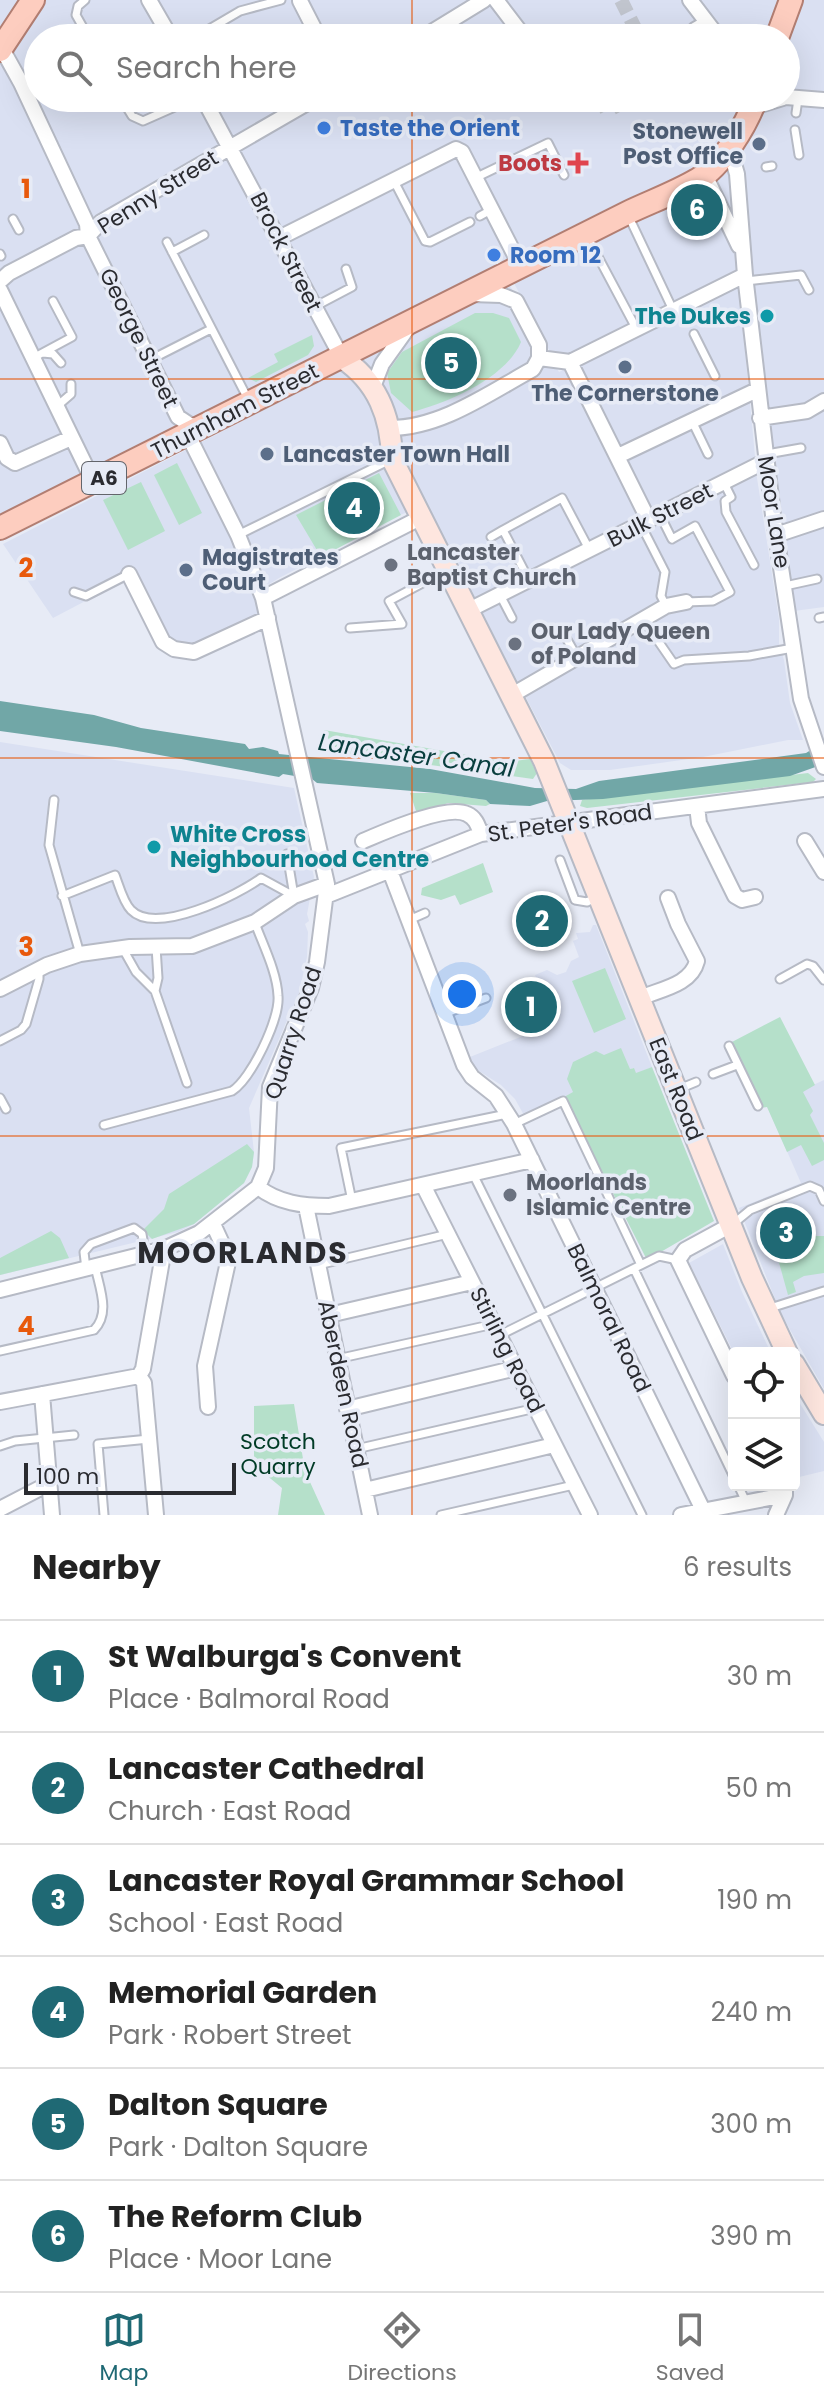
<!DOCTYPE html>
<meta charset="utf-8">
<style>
:root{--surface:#fff;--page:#f6f6f6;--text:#222;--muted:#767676;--line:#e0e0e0;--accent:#1f6974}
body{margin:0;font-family:Poppins,sans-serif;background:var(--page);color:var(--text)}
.controls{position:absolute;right:24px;bottom:24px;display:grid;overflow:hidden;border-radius:8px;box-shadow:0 8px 32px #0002}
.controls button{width:72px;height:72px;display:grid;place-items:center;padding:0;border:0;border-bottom:2px solid var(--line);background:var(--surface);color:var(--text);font:40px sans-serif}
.scale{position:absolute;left:24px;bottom:20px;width:212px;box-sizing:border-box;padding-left:8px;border:4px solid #2a2b30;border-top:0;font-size:22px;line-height:28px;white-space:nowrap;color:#2a2b30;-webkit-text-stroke:6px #e7ebf6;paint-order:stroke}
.you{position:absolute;left:462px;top:994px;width:28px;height:28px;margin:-20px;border:6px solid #fff;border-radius:50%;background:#1a73e8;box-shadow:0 0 0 12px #1a73e833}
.badge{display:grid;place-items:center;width:52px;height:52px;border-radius:50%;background:var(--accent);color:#fff;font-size:26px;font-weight:700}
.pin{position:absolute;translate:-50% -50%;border:4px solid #fff;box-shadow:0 2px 8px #0006}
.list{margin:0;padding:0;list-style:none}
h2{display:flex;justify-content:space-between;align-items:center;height:104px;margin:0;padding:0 32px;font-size:34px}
h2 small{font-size:26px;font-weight:400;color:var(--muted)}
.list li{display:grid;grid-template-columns:52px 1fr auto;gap:24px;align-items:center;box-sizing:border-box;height:112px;padding:0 32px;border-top:2px solid var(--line)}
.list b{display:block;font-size:30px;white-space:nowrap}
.list p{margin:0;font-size:26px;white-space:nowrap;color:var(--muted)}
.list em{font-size:26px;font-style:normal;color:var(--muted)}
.icon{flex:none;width:44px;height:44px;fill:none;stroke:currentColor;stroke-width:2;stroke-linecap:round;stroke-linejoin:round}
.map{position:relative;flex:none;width:824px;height:1515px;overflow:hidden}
.search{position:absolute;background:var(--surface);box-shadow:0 8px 32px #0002;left:24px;right:24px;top:24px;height:88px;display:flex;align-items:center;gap:20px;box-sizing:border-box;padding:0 28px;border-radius:44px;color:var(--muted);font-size:30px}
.sheet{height:776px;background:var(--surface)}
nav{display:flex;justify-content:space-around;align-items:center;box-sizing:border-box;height:112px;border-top:2px solid var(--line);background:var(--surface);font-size:22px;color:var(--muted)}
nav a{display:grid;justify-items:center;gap:4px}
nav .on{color:var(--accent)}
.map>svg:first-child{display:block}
</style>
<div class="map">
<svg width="824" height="1515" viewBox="0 0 824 1515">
<rect width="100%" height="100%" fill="#e7ebf6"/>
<path fill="#dae0f2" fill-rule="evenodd" d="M0 0H824V607L794 611 763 415 750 264 557 365 505 266 0 523ZM38 38H786V98H38Z
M509 284 559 372 739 284 757 478 779 619V644L784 660 790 703 803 740H788L703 757 610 770H571L560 763 426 505 400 515 279 578 255 593 260 613 185 648 166 639 135 575 53 618 3 544Z
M0 742 294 788 314 877 307 914 309 921 305 924 308 932 307 957 299 993 249 1108 254 1152 252 1167 244 1183 194 1224 178 1232 0 1275Z
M593 925H596L652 1067 636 1074 633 1068 574 1092 525 1117 515 1099 501 1085 476 1069 470 1057 548 1026 536 996 542 993 535 975 547 970 557 975 566 972 571 961 579 957 573 941 578 939 576 933 590 932Z
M824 1080V1389L781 1314 739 1208 801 1183 767 1106Z
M723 1244 742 1292 771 1353H734L689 1263Z
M794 1394 824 1442V1471L795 1478Z"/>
<path fill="#b5e0ca" d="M475 313H493L509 318 521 342C506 378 448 403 412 412L391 393 387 373 402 352Z
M312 335 314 346 308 355 256 382 248 378 278 362 274 354Z
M177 463 202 513 179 525 154 475Z
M379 473 401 515 321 557 296 515Z
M141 482 165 531 128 550 103 500Z
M324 730 507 762 530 759 537 773 533 779 335 752Z
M808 773 816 779 813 782 587 808 580 806 582 800Z
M410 793H436L486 800 490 804 486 806 448 803 417 814Z
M483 863 493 892 460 905 455 895 441 900 421 895 422 888Z
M605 968 626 1019 594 1033 572 981Z
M780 1017 815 1085 803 1092 813 1111 810 1115 824 1143V1160L812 1166 801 1145 787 1152 767 1107 761 1108 730 1043Z
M621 1048 630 1069 634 1068 636 1073 652 1067 714 1221 647 1260 564 1097 573 1092 567 1079 573 1062 596 1051 604 1055Z
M247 1144 254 1152 252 1167 244 1183 194 1224 152 1239 143 1230 164 1209 169 1194Z
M51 1231 60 1238 69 1258 0 1275V1258Z
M807 1236H824V1273L804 1276 793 1282 796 1292 788 1295 778 1259 793 1253 795 1256Z
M294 1404 305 1471 325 1515H278L282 1488 254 1465V1406Z"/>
<path fill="#71a7a7" d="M0 701 94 715 141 728 245 744 249 749 263 747 278 751 279 754 430 769 535 788 576 789 599 781 806 753 824 742V764L790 776 603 799 547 801 530 806 490 804 486 800 436 793 317 783 312 779 283 774 279 777 116 747 0 731Z"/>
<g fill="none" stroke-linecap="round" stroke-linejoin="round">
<path stroke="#c1c5ce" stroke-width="14" stroke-dasharray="14 7" stroke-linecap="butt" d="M621 0 640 38
M600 98 607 111 631 98"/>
<defs>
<path id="lane" d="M85 0 78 6 76 15 89 38
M693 27 705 20
M194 38 240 11 281 0
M121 98 132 116 143 121 195 98
M796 113 798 99
M795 130 799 155
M766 167 772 166
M475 178 548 143 564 175
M394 181 425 241 430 242 470 222
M628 215 673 310
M480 216 491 210
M13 219 19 230
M587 236 636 328
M167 242 249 401
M172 252 204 235
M0 254 1 256
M746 281 801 275 809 290
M314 307 352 287 346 269
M694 334 715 376
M43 353 53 354 61 363
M33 358 72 337 53 301
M150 360 211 329
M56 407 71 394V384
M692 421 708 454
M767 454 801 448
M724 483 731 497 725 501 726 512 754 565
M660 515 672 539 695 526 730 592 713 601 686 602
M641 525 665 572 661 596 666 606
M238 535 390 460
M491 537 503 530
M529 580 503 530 562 498 589 549
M785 586 817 579
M74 592 86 596 129 574
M500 595 512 618
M819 618 824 617
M643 619 674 664 684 660 749 656 793 648
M350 628 402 624 389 601 447 570
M561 629 577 657
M54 800 49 845 80 954
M287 854 294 896
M560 860 575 900 587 902 597 897
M62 896 115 875C119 885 123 902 131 910 156 936 238 895 261 878L292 895
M409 920 425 913
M156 947 158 978 155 991 187 1083
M123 949 136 972 155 991
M780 979 807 964 813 966 824 980
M444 1014 486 998
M0 1041 21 1030 26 1024 39 979V971
M729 1046 758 1106
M713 1074 737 1065
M679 1089 696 1082
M0 1098 6 1109
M514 1124 563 1101 641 1265
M104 1125 232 1091C251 1079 280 1019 278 996 277 972 263 945 255 923
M473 1174 642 1515
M352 1201 341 1148 507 1114
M733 1224 750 1210 810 1186 819 1190 824 1201
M318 1265 448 1234
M86 1269 84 1252 91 1244 134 1228 142 1234 145 1252
M635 1271 734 1477
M767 1309 824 1291
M500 1335 659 1256 678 1260
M0 1351 94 1330C111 1313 99 1287 95 1266
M337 1359 494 1324
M0 1446 15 1441 74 1435
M356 1449 536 1408
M738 1485 746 1502
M104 1515 98 1444 149 1439
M441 1515 574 1485"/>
<path id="street" d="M149 0 171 38
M496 0 525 38
M690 0 719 38
M300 1 319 38
M422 38 484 0
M0 51 6 56 21 83 87 224 88 236
M786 97 824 100
M203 98 342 358
M753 107 783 98
M729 147 737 174 745 275 773 515 801 699 824 767
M705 175 739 246
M88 236 178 417 190 425 202 427
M279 238 456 149 462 152 521 267
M0 281 9 273 76 238 88 236 101 222 316 98
M0 290 94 483
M539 358 570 362
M570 362 745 275
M570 362 649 521
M373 387 382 364 412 322
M760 418 807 411 824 401
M390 428C441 428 489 393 533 369L539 358V345L516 301 501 295 471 294
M0 443 7 458 15 463 71 438
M618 456 757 390
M776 535 824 519
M129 574 163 642 174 649 194 652 268 618
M263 598 422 517
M469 610 766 461
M512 695 666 606 686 602
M697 806 699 823 735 896 742 900 755 897
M363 841C384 832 447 804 467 814 476 818 478 826 481 834
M805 841 824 872
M390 871 464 1065 472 1077 496 1096 514 1124 703 1510
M326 896 481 834 824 789
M0 989 47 965 80 954 130 947 192 946 255 922 294 896 327 884
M640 998C661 989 691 985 697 961L678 924 668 898
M423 1185 590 1515
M258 1187C278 1203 303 1206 329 1206L532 1160
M306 1206 370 1515
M731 1225 685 1250 678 1260 734 1376
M0 1290 164 1249 199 1233 258 1187 266 1168 270 1087 311 988 317 962 327 884 263 598 238 535 188 435
M329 1315 472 1282
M42 1394 52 1515
M0 1402 139 1376
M208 1407 205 1366 228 1262 225 1250 213 1224
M347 1409 516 1368
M365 1490 554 1445
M0 1509 50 1483
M156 1515 144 1383 139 1376 143 1369 164 1249
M681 1515 785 1495
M776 1515 785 1495V1485"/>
<path id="secondary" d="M342 358C378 382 391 417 392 459L544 761 752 1278 787 1353
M794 1364 824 1414"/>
<path id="primary" d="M777 38 791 0
M0 50 33 0
M0 528 627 213C650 202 675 193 697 180 722 166 747 124 756 98"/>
</defs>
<use href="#lane" stroke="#b6bac5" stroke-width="11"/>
<use href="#street" stroke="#b6bac5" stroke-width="18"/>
<use href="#secondary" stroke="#b6bac5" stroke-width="24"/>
<use href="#primary" stroke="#b27e72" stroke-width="26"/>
<use href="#lane" stroke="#fff" stroke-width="7"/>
<use href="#street" stroke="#fff" stroke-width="14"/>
<use href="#secondary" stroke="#fee6df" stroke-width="20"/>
<use href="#primary" stroke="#fdcdbf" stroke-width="22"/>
</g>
<path fill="none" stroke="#e8590c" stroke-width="2" stroke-opacity="0.55" d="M412 0V38M412 98V1515M0 379H824M0 758H824M0 1136H824"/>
<g fill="#3f7fe0" stroke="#e7ebf6" stroke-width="3">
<circle cx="324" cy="128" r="8"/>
<circle cx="494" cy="255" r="8"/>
</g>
<g fill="#5c6f8a" stroke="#e7ebf6" stroke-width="3">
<circle cx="759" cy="144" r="8"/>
<circle cx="625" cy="367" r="8"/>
<circle cx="267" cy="454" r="8"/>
<circle cx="186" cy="570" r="8"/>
</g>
<path fill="#e0444e" stroke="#e7ebf6" stroke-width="3" d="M574 151h8v8h8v8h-8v8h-8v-8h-8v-8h8z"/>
<g fill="#0f9aa8" stroke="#e7ebf6" stroke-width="3">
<circle cx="767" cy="316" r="8"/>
<circle cx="154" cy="847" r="8"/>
</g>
<g fill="#6b7280" stroke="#e7ebf6" stroke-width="3">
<circle cx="391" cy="565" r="8"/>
<circle cx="515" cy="644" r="8"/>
<circle cx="510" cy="1195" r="8"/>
</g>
<g text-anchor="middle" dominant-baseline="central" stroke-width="7" stroke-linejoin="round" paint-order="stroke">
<rect fill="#e7ebf6" stroke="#63656b" stroke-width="2" x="82" y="462" width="44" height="32" rx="6"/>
<g font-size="20" font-weight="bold" fill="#2a2b30">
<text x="104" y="478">A6</text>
</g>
<g font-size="22" font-weight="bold" fill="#366cbe" stroke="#e7ebf6" text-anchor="start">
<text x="340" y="128">Taste the Orient</text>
<text x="510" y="255">Room 12</text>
</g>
<g font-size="22" font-weight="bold" fill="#4e5e75" stroke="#e7ebf6" text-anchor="start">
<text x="743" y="131" text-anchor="end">Stonewell<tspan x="743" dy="25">Post Office</tspan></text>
<text x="625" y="393" text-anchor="middle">The Cornerstone</text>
<text x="283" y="454">Lancaster Town Hall</text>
<text x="202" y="557">Magistrates<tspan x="202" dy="25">Court</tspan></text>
</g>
<g font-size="22" font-weight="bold" fill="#be3a42" stroke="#e7ebf6" text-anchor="end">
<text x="562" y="163">Boots</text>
</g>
<g font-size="22" fill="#2a2b30" stroke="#e7ebf6">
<text transform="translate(158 192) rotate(-32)">Penny Street</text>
<text transform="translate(286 252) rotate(63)">Brock Street</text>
<text transform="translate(139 338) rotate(64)">George Street</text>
<text transform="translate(235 411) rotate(-27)">Thurnham Street</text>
<text transform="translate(774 512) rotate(81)">Moor Lane</text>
<text transform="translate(660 515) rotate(-27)">Bulk Street</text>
<text transform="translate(570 823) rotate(-8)">St. Peter's Road</text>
<text transform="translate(293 1033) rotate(-72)">Quarry Road</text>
<text transform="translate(676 1089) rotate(68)">East Road</text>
<text transform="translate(609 1318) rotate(64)">Balmoral Road</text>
<text transform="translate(507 1350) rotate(63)">Stirling Road</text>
<text transform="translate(343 1384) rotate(78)">Aberdeen Road</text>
</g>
<g font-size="22" font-weight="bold" fill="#0d838f" stroke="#e7ebf6" text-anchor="end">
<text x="751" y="316">The Dukes</text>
<text x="170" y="834" text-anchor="start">White Cross<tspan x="170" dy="25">Neighbourhood Centre</tspan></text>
</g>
<g font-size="22" font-weight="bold" fill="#5b616d" stroke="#e7ebf6" text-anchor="start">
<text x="407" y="552">Lancaster<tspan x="407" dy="25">Baptist Church</tspan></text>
<text x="531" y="631">Our Lady Queen<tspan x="531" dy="25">of Poland</tspan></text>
<text x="526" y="1182">Moorlands<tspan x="526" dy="25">Islamic Centre</tspan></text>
</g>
<g font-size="22" fill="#003b26" stroke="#e7ebf6">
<text x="278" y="1441">Scotch<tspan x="278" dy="25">Quarry</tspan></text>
</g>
<g font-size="24" font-style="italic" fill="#093e3e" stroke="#e7ebf6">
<text transform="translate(416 755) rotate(8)">Lancaster Canal</text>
</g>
<g font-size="30" font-weight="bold" letter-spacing="2" fill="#2a2b30" stroke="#e7ebf6">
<text x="243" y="1252">MOORLANDS</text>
</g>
</g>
<g font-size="26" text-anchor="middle" font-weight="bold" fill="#e8590c" stroke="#e7ebf6" stroke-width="7" stroke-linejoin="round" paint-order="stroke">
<text x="26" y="198">1</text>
<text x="26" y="577">2</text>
<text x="26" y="956">3</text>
<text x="26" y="1335">4</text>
</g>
</svg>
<div class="controls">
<button><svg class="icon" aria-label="locate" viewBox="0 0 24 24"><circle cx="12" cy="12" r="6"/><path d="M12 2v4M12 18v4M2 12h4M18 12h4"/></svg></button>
<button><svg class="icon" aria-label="layers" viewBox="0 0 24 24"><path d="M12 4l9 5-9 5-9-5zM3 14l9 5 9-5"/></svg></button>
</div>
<div class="scale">100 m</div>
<div class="you"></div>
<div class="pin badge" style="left:531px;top:1007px">1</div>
<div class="pin badge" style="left:542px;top:921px">2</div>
<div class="pin badge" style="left:786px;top:1233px">3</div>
<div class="pin badge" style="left:354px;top:508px">4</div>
<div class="pin badge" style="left:451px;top:363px">5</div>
<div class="pin badge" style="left:697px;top:210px">6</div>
<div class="search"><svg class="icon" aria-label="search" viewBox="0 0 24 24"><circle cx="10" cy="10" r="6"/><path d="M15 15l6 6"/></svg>Search here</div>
</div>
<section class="sheet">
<h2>Nearby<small>6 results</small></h2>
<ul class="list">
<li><span class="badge">1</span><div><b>St Walburga's Convent</b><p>Place · Balmoral Road</p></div><em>30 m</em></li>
<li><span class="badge">2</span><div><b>Lancaster Cathedral</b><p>Church · East Road</p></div><em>50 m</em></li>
<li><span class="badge">3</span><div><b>Lancaster Royal Grammar School</b><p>School · East Road</p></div><em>190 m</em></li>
<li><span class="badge">4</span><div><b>Memorial Garden</b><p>Park · Robert Street</p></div><em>240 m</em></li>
<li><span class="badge">5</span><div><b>Dalton Square</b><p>Park · Dalton Square</p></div><em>300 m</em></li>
<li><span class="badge">6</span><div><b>The Reform Club</b><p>Place · Moor Lane</p></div><em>390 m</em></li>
</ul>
</section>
<nav>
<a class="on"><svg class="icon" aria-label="map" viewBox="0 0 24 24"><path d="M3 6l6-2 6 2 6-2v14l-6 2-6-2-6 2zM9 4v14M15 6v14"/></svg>Map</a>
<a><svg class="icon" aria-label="directions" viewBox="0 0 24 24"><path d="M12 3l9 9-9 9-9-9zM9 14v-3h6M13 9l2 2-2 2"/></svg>Directions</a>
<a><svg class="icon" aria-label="saved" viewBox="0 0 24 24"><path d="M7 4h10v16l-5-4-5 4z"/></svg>Saved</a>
</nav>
